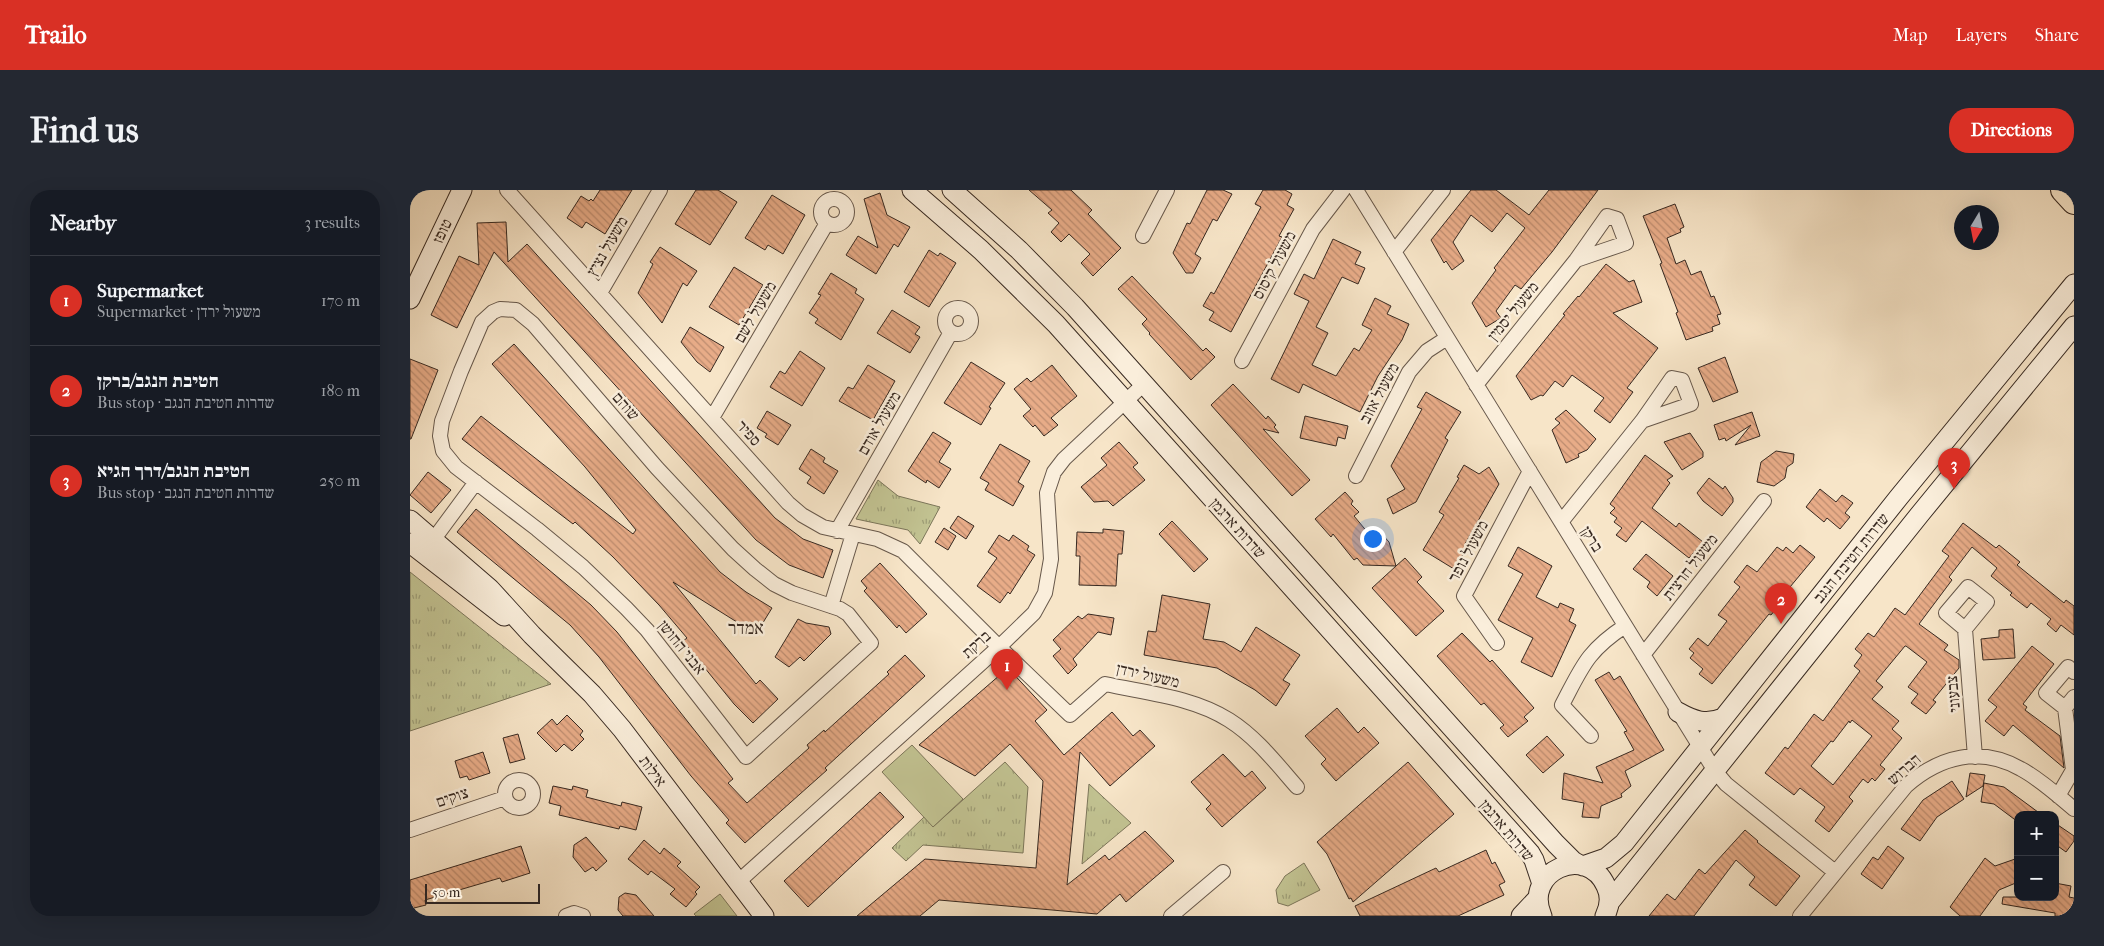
<!DOCTYPE html>
<meta charset="utf-8">
<style>
:root{--surface:#171b24;--page:#242831;--text:#f1f3f6;--muted:#9ea1a6;--line:#363941;--accent:#d93025}
body{margin:0;font-family:"IM FELL French Canon","Frank Ruhl Libre",serif;background:var(--page);color:var(--text)}
.controls{position:absolute;right:15px;bottom:15px;display:grid;overflow:hidden;border-radius:10px;box-shadow:0 5px 20px #0002}
.controls button{width:45px;height:45px;display:grid;place-items:center;padding:0;border:0;border-bottom:1px solid var(--line);background:var(--surface);color:var(--text);font:25px sans-serif}
.compass{position:absolute;left:1544px;top:15px;width:45px;height:45px;border-radius:50%;background:var(--surface);box-shadow:0 5px 20px #0002;rotate:190deg}
.scale{position:absolute;left:15px;bottom:12px;width:115px;box-sizing:border-box;padding-left:5px;border:2px solid #372921;border-top:0;font-size:14px;line-height:18px;white-space:nowrap;color:#372921;-webkit-text-stroke:4px #faeedb;paint-order:stroke}
.you{position:absolute;left:962px;top:348px;width:18px;height:18px;margin:-12px;border:4px solid #fff;border-radius:50%;background:#1a73e8;box-shadow:0 0 0 8px #1a73e833}
.badge{display:grid;place-items:center;width:32px;height:32px;border-radius:50%;background:var(--accent);color:#fff;font-size:16px;font-weight:700}
.pin{position:absolute;translate:-50% -41px;filter:drop-shadow(0 1px 2px #0008)}
.pin::after{content:'';position:absolute;top:26px;width:18px;height:15px;background:inherit;clip-path:polygon(0 0,100% 0,50% 100%)}
.list{margin:0;padding:0;list-style:none}
h2{display:flex;justify-content:space-between;align-items:center;height:65px;margin:0;padding:0 20px;font-size:21px}
h2 small{font-size:16px;font-weight:400;color:var(--muted)}
.list li{display:grid;grid-template-columns:32px 1fr auto;gap:15px;align-items:center;box-sizing:border-box;height:90px;padding:0 20px;border-top:1px solid var(--line)}
.list b{display:block;font-size:19px;white-space:nowrap}
.list p{margin:0;font-size:16px;white-space:nowrap;color:var(--muted)}
.list em{font-size:16px;font-style:normal;color:var(--muted)}
.map{position:relative;flex:none;width:1664px;height:726px;overflow:hidden;border-radius:20px}
header{display:flex;align-items:center;gap:30px;box-sizing:border-box;height:70px;padding:0 25px;background:var(--accent);color:#fff}
header strong{font-size:24px}
nav{display:flex;gap:28px;margin-inline-start:auto;font-size:18px}
.intro{display:flex;align-items:center;justify-content:space-between;box-sizing:border-box;height:120px;padding:0 30px}
h1{margin:0;font-size:35px}
.button{padding:12px 22px;border-radius:20px;background:var(--accent);color:#fff;font-size:18px;font-weight:700}
main{display:flex;gap:30px;padding:0 30px}
aside{flex:1;background:var(--surface);border-radius:20px;box-shadow:0 5px 20px #0002}
.map>svg:first-child{display:block}
</style>
<header>
<strong>Trailo</strong>
<nav><a>Map</a><a>Layers</a><a>Share</a></nav>
</header>
<div class="intro"><h1>Find us</h1><a class="button">Directions</a></div>
<main>
<aside>
<h2>Nearby<small>3 results</small></h2>
<ul class="list">
<li><span class="badge">1</span><div><b>Supermarket</b><p>Supermarket · משעול ירדן</p></div><em>170 m</em></li>
<li><span class="badge">2</span><div><b>חטיבת הנגב/ברקן</b><p>Bus stop · שדרות חטיבת הנגב</p></div><em>180 m</em></li>
<li><span class="badge">3</span><div><b>חטיבת הנגב/דרך הגיא</b><p>Bus stop · שדרות חטיבת הנגב</p></div><em>250 m</em></li>
</ul>
</aside>
<div class="map">
<svg width="1664" height="726" viewBox="0 0 1664 726">
<defs>
<pattern id="grass-tufts" width="24" height="20" patternUnits="userSpaceOnUse" patternTransform="scale(1.25)"><rect width="24" height="20" fill="#c2c392"/><path d="M3 7l-1-3M5 7V3M7 7l1-3M15 17l-1-3M17 17v-4M19 17l1-3" fill="none" stroke="#9e9e77"/></pattern>
<pattern id="building-back-hatch" width="6" height="6" patternUnits="userSpaceOnUse" patternTransform="scale(1.25)"><rect width="6" height="6" fill="#e8ac88"/><path d="M-1 5l2 2M0 0l6 6M5-1l2 2" fill="none" stroke="#bd8c6f"/></pattern>
</defs>
<rect width="100%" height="100%" fill="#f7e5c8"/>
<filter id="stains"><feTurbulence type="fractalNoise" baseFrequency=".004" numOctaves="4"/><feColorMatrix values="0 0 0 0 .2 0 0 0 0 .09 0 0 0 0 .02 0 0 0 .5 -.17"/></filter>
<radialGradient id="worn" r=".72"><stop offset=".6" stop-color="#630" stop-opacity="0"/><stop offset="1" stop-color="#630" stop-opacity=".3"/></radialGradient>
<path fill="url(#grass-tufts)" stroke="#7c765a" d="M468 290 488 306 530 317 510 354 498 340 446 329Z
M0 382 141 494 0 541Z
M595 572 618 597 613 663 513 655 496 671 482 658 514 627 524 636Z
M679 594 721 633 672 674Z
M894 673 910 700 878 716 868 713 866 700 875 686Z"/>
<path fill="#c2c392" stroke="#7c765a" d="M502 555 553 609 523 637 472 582Z
M310 704 327 726H286L284 724Z"/>
<path fill="url(#building-back-hatch)" stroke="#372921" fill-rule="evenodd" d="M190 0H222L195 44 176 32 172 38 157 28 171 6 179 11 181 9 183 11Z
M286 0H308L327 12 300 55 265 34Z
M619 0H661L682 20 678 24 711 58 683 86 671 73 680 64 659 44 651 52 641 42 649 33 638 23 642 20Z
M797 0H813L822 4 807 31 803 29 785 64 791 68 783 83H776L763 63 777 33 780 34Z
M853 0H875L882 4 877 15 884 19 869 46 872 47 821 142 799 130 804 122 793 116 801 102 804 104 851 17 845 14Z
M1061 0H1086L1119 25 1139 0H1188L1142 62 1111 99 1105 95 1086 121 1091 128 1076 137 1062 113 1086 80 1084 78 1115 38 1097 23 1082 42 1061 25 1043 52 1054 71 1042 80 1036 71 1034 73 1021 50Z
M470 3 477 25 500 37 488 57 484 54 466 84 436 65 448 46 468 58 454 9Z
M362 5 395 25 373 64 358 55 355 60 335 48Z
M1265 14 1274 37 1270 39 1271 42 1257 48 1266 74 1275 70 1281 85 1291 81 1301 107 1304 106 1311 124 1307 125 1310 134 1302 137 1303 141 1276 150 1266 123 1268 122 1250 74 1252 73 1233 26Z
M96 32 98 72 117 54 365 328 393 349 423 360 413 388 379 375 346 350 84 62 47 138 21 125 49 66 69 75 67 33Z
M923 49 951 62 945 74 955 78 948 94 932 87 906 137 918 143 902 175 926 186 944 158 949 161 962 140 952 135 965 108 981 116 977 124 999 134 992 150 968 186 950 222 893 194 889 203 861 189 899 111 884 104 894 84 904 89Z
M250 57 287 81 277 96 273 93 252 133 228 103 243 74 240 72Z
M519 60 528 66 530 63 546 73 519 117 494 102Z
M1196 74 1219 92 1224 90 1232 112 1203 123 1248 158 1217 198 1223 202 1200 233 1184 221 1194 208 1162 185 1153 197 1145 191 1133 206 1131 205 1121 210 1106 186 1155 125 1153 124 1168 106 1169 107Z
M324 77 353 95 329 135 299 117Z
M421 83 447 99 445 103 454 109 431 150 405 133 408 129 399 123 411 105 408 104Z
M722 86 793 161 796 158 805 167 781 190 739 144 740 143 732 134 737 129 708 99Z
M482 120 510 137 505 144 510 147 500 163 467 143Z
M280 137 314 157 300 182 287 172 271 152Z
M104 154 310 382 336 402 362 418 346 444 263 392 346 494 350 490 368 509 343 533 324 514 273 451 277 448 249 415 203 367 165 332 163 334 52 249 71 226 223 344 226 340 175 277 82 174Z
M390 161 415 178 392 216 360 197 370 181 375 184Z
M1315 167 1328 202 1303 212 1288 178Z
M0 169 28 180 1 249H0Z
M561 172 595 193 579 217 581 218 571 235 534 213Z
M458 175 485 191 463 230 429 211 438 197 443 199Z
M642 175 667 206 641 228 648 235 634 246 625 235 623 237 613 226 621 219 604 199 617 188 621 192Z
M823 194 856 229 858 226 866 235 864 237 869 243 853 239 900 290 882 306 801 215Z
M1016 202 1051 222 1035 248 1038 250 1006 312 983 324 977 309 995 299 981 276 1012 219 1007 217Z
M1156 220 1186 249 1177 260 1168 264 1169 267 1156 273 1142 240 1150 233 1145 229Z
M357 221 381 235 368 255 355 247 357 244 347 238Z
M1342 222 1350 246 1325 255 1341 235 1316 251 1315 248 1309 250 1304 235Z
M895 226 938 236 935 249 928 247 926 256 890 248Z
M523 242 541 253 529 272 541 279 529 298 517 290 516 293 498 281Z
M1280 243 1293 262V267L1272 280 1254 252Z
M709 252 728 273 723 277 735 290 703 316 698 311 684 312 671 297 697 275 691 268Z
M590 254 620 271 608 292 614 296 603 316 575 300 579 293 570 288Z
M401 259 415 268 413 272 428 281 414 304 397 293 401 287 389 279Z
M1366 261 1384 264 1383 273 1377 277 1375 288 1364 296 1347 292 1351 272Z
M1235 265 1263 286 1257 290 1260 293 1242 318 1266 337 1269 333 1293 352 1279 368 1232 331 1216 352 1206 345 1212 338 1204 332 1207 328 1200 323 1205 318 1200 314Z
M1054 275 1069 284 1079 277 1089 294 1055 354 1058 356 1044 379 1013 360 1034 325 1029 322 1049 288 1047 287Z
M18 282 41 300 21 323 0 305Z
M1299 288 1313 299 1315 296 1323 308V312L1312 326 1293 311 1287 303Z
M1410 299 1426 312 1432 305 1443 313 1435 323 1440 327 1430 339 1417 328 1414 332 1396 317Z
M935 302 943 311 941 314 949 322 944 326 959 344 970 342 979 352 986 376 995 368 1012 387 1007 392 1034 421 1006 446 962 398 986 376 953 375 947 368 944 370 923 344 921 347 905 329Z
M66 319 181 415 207 442 323 589 318 593 337 613 399 558 397 555 414 540 415 542 479 484 477 482 495 465 515 486 415 578 417 580 335 653 316 633 319 630 281 586 189 467 160 435 47 342Z
M548 326 564 336 556 349 540 338Z
M762 331 798 369 784 382 749 344Z
M1553 333 1586 358 1589 355 1610 372 1607 375 1654 413 1656 410 1664 416V445L1651 435 1646 442 1637 434 1641 429 1621 413 1617 418 1600 405 1602 403 1581 386 1587 378 1562 357 1539 387 1542 390 1509 434 1538 455 1534 460 1549 470V478L1523 510 1526 512 1516 524 1501 513 1508 504 1498 497 1517 472 1496 456H1495L1466 491 1473 497 1462 509 1489 531 1482 539 1492 548 1470 575 1475 579 1465 591 1462 588 1458 593 1453 589 1439 607 1443 611 1419 642 1405 631 1415 617 1390 598 1384 605 1355 583 1375 557 1378 559 1404 524 1413 531 1450 481 1444 476 1452 465 1445 459 1458 443 1464 447 1485 418 1495 425 1539 366 1532 361ZM1442 530 1462 546 1423 595 1401 576 1421 551 1423 552 1439 531 1440 533Z
M534 338 546 346 538 360 525 352Z
M693 339 714 341 712 364H708L706 396 669 395 670 366H666L667 342 693 343Z
M589 345 599 351 603 345 619 356 617 360 625 365 600 404 598 402 590 413 567 396 587 368 578 362Z
M1390 355 1405 367 1375 403 1377 405 1361 425 1359 424 1302 494 1289 484 1293 479 1280 468 1284 463 1279 459 1288 448 1298 456 1317 431 1308 425 1330 397 1324 392 1337 375 1347 382 1367 357 1373 361 1376 357 1383 363Z
M1108 357 1142 376 1126 407 1148 418 1150 413 1164 419 1159 431 1166 435 1142 487 1111 472 1123 448 1088 430 1113 384 1098 376Z
M1236 364 1263 386 1247 406 1237 397 1240 392 1223 379Z
M470 373 517 424 496 443 489 435 487 438 454 401 457 398 451 391Z
M752 405 800 414 793 449 814 452 831 462 846 437 890 465 873 490 880 494 866 516 845 500 807 478 734 465 738 441 746 442Z
M678 424 704 428 701 445 688 442 663 469 667 475 658 484 643 466 651 459 643 450 668 426 672 429Z
M388 429 396 433 419 437 421 444 394 471 390 467 379 477 365 467Z
M1603 439 1605 468 1573 470 1571 449 1589 447V440Z
M1052 443 1080 472 1082 470 1124 518 1114 527 1118 531 1098 547 1090 538 1094 535 1074 513 1071 515 1027 466Z
M1622 456 1644 474 1613 514 1617 517 1615 520 1650 546 1654 578 1603 535 1594 546 1575 531 1587 517 1578 510Z
M598 478 637 520 625 531 654 565 702 522 723 546 730 540 745 556 700 596 670 562 657 695 695 665 699 670 735 641 764 671 716 712 710 704 687 724 529 710 510 726H447L515 669 626 678 633 591 600 554 565 586 509 555Z
M1199 482 1204 490 1210 486 1254 560 1215 581 1221 596 1211 604 1212 607 1191 616 1189 628 1172 627 1174 613 1152 609 1154 583 1193 593 1186 577 1224 560 1214 542 1217 541 1185 490Z
M927 518 948 543 954 537 969 553 926 591 911 574 916 569 895 546Z
M157 525 173 541 170 545 174 549 162 561 154 554 146 562 127 543 142 529 147 535Z
M108 544 115 569 100 573 93 548Z
M1137 546 1154 565 1133 583 1116 565Z
M73 562 80 583 59 590 57 586 50 588 45 571Z
M813 564 835 587 842 581 856 598 812 637 796 619 801 614 781 592Z
M998 572 1044 624 943 712 941 708 939 709 917 664 907 652Z
M1560 583 1575 585 1573 596 1556 607Z
M1542 591 1554 609 1527 627 1510 651 1491 639 1513 610Z
M1574 593 1594 597 1632 625H1608V632L1584 614 1571 612Z
M143 596 162 600 163 596 178 600 176 607 211 616 212 612 232 617 226 640 210 636 209 639 149 625 151 616 139 613Z
M470 602 494 627 398 717 374 691Z
M1645 633 1664 646V651L1656 662 1645 654Z
M1335 640 1348 651 1347 652 1390 686 1366 716 1339 695 1345 687 1326 670 1284 726H1239L1257 704 1265 710 1289 679 1295 684Z
M176 647 197 671 186 681 183 677 175 682 163 667 164 655Z
M234 650 250 664 254 658 271 672 267 676 290 697 285 702 287 704 276 717 260 704 265 699 241 681 238 685 218 669Z
M111 656 120 683 92 692 90 688 15 710 16 715 0 719V690Z
M1478 656 1494 668 1472 699 1451 684 1463 667 1468 670Z
M1076 660 1082 674 1085 672 1095 692 1089 695 1094 705 1048 726H950L945 716 1026 678 1029 682Z
M1575 668 1585 676 1608 668V692L1589 700 1570 726H1550L1540 717Z
M1645 693 1661 696 1659 707 1664 708V726H1645V723L1592 714 1593 707H1645Z
M215 703 226 705 244 726H213L208 720 209 707Z"/>
<g fill="none" stroke-linecap="round" stroke-linejoin="round">
<defs>
<path id="street" d="M97 0 378 313 392 325 413 337 467 349 493 361 589 457 660 525 695 494C736 503 783 507 819 530 846 547 866 573 887 597
M946 0 1305 581 1316 594 1425 682
M411 22a13 13 0 1 1 26 0a13 13 0 1 1-26 0Z
M733 46 757 0
M984 62 1033 0
M190 103 250 0
M535 131a13 13 0 1 1 26 0a13 13 0 1 1-26 0Z
M90 119 106 120 123 134 247 278 323 359 345 379 364 394 382 403 430 419 438 424 461 453 336 567 237 440 216 418 173 377 127 339 46 277 33 261 30 246 32 231 51 181 72 132 83 122Z
M832 171 903 39 933 0
M1066 195 1166 70 1197 26 1207 29 1216 53 1166 70
M302 228 417 33
M946 286 999 182 1017 161 1037 148
M1151 332 1232 231 1262 188 1272 190 1281 214 1232 231
M427 341 541 142
M18 357 66 292
M421 416 443 344
M1555 439 1536 423 1558 397 1577 412 1555 439 1565 567
M1087 453 1054 406 1120 281
M1233 465 1354 311
M1655 518 1664 507
M1181 546 1152 515C1172 477 1177 461 1215 436
M95 604a14 14 0 1 1 28 0a14 14 0 1 1-28 0Z
M1648 606 1663 580 1655 518 1636 503 1658 477 1664 482
M0 640 95 608
M328 692 589 457 624 423 635 403 641 369 637 303 644 282 654 269 734 194
M156 726 164 723 173 726
M761 726 813 682
M1390 726 1496 596C1530 566 1570 556 1611 579 1630 589 1647 605 1664 619"/>
<path id="secondary" d="M502 0 571 60 646 134 1120 663 1124 670 1132 694
M542 0 609 60 665 117 1146 654 1163 671 1170 675
M0 109 52 0
M0 330 80 399 122 445 182 504 212 539 354 726
M0 353 94 426
M1268 522C1284 531 1296 535 1313 528
M1173 676 1196 668 1214 653 1489 307 1664 94
M1199 713 1510 324 1664 136
M1111 726 1128 708
M1132 726C1112 681 1177 653 1196 696 1201 706 1200 716 1195 726"/>
<path id="highway" d="M1653 0 1664 12"/>
</defs>
<use href="#street" stroke="#67584b" stroke-width="16"/>
<use href="#secondary" stroke="#372921" stroke-width="21"/>
<use href="#highway" stroke="#372921" stroke-width="26"/>
<use href="#street" stroke="#faeedb" stroke-width="14"/>
<use href="#secondary" stroke="#faeedb" stroke-width="19"/>
<use href="#highway" stroke="#f7e5c8" stroke-width="24"/>
</g>
<g text-anchor="middle" dominant-baseline="central" stroke-width="5" stroke-linejoin="round" paint-order="stroke">
<g font-size="16" fill="#372921" stroke="#faeedb">
<text transform="translate(32 41) rotate(-64)">טופז</text>
<text transform="translate(197 56) rotate(-60)">משעול נציץ</text>
<text transform="translate(864 75) rotate(-62)">משעול קיסוס</text>
<text transform="translate(1103 121) rotate(-51)">משעול יסמין</text>
<text transform="translate(345 122) rotate(-60)">משעול לשם</text>
<text transform="translate(969 203) rotate(-62)">משעול אזוב</text>
<text transform="translate(216 216) rotate(49)">שוהם</text>
<text transform="translate(469 233) rotate(-60)">משעול אודם</text>
<text transform="translate(339 243) rotate(48)">ספיר</text>
<text transform="translate(828 338) rotate(48)">שדרות ארגמן</text>
<text transform="translate(1182 349) rotate(58)">ברקן</text>
<text transform="translate(1058 361) rotate(-62)">משעול נופר</text>
<text transform="translate(1441 368) rotate(-51)">שדרות חטיבת הנגב</text>
<text transform="translate(1280 377) rotate(-52)">משעול חרצית</text>
<text transform="translate(566 454) rotate(-42)">ברקת</text>
<text transform="translate(272 457) rotate(51)">אבני החושן</text>
<text transform="translate(738 485) rotate(13)">משעול ירדן</text>
<text transform="translate(1543 504) rotate(-95)">צבעוני</text>
<text transform="translate(1494 579) rotate(-41)">הברוש</text>
<text transform="translate(243 581) rotate(54)">אילות</text>
<text transform="translate(42 607) rotate(-19)">צוקים</text>
<text transform="translate(1097 640) rotate(50)">שדרות ארגמן</text>
</g>
<g font-size="18" fill="#372921" stroke="#faeedb">
<text x="336" y="438">אמדר</text>
</g>
</g>
<rect width="100%" height="100%" filter="url(#stains)"/>
<rect width="100%" height="100%" fill="url(#worn)"/>
</svg>
<div class="controls">
<button>+</button>
<button>−</button>
</div>
<svg class="compass" viewBox="-18 -18 36 36"><path d="M0-13l5 13h-10z" fill="#e53935"/><path d="M0 13l5-13h-10z" fill="#9ea1a6"/></svg>
<div class="scale">50 m</div>
<div class="you"></div>
<div class="pin badge" style="left:597px;top:500px">1</div>
<div class="pin badge" style="left:1371px;top:434px">2</div>
<div class="pin badge" style="left:1544px;top:299px">3</div>
</div>
</main>
